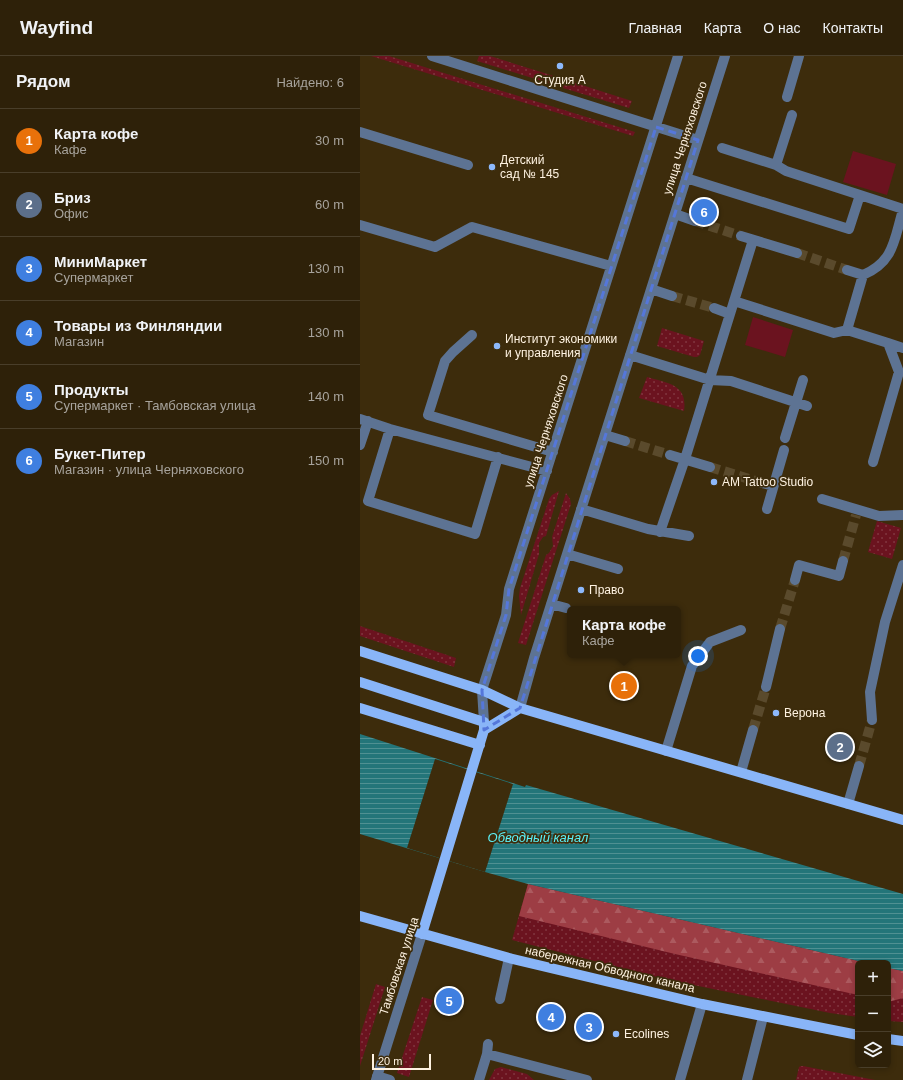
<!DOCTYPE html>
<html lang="ru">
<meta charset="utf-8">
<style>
:root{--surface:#2e2109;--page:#3a2e17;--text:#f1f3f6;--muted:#a7a39c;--line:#493e2a;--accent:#8bbbb9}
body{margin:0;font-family:Helvetica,sans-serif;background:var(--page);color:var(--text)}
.controls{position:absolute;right:12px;bottom:12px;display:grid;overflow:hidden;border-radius:6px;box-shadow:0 2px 6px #0003}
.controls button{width:36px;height:36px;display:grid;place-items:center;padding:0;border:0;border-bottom:1px solid var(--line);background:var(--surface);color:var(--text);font:20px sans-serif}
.scale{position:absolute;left:12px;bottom:10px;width:59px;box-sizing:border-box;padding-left:4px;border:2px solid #fef2e1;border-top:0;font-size:11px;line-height:14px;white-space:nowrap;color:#fef2e1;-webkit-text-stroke:3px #3d2c0c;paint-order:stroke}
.you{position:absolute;left:338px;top:600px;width:14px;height:14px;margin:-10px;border:3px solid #fff;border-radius:50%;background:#1a73e8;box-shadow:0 0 0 6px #1a73e833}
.badge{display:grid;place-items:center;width:26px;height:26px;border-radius:50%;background:var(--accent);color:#fff;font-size:13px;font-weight:700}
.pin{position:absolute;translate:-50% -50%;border:2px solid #fff;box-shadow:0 1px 4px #0006}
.popup{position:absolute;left:207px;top:550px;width:114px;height:52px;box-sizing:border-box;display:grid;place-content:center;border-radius:6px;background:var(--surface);filter:drop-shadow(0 1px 3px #0005);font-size:13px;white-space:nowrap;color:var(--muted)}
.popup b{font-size:15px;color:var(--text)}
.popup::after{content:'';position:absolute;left:50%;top:100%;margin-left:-8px;border:8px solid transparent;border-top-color:var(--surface)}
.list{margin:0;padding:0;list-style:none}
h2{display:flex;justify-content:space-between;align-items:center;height:52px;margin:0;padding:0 16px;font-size:17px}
h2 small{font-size:13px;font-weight:400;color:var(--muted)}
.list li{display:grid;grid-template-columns:26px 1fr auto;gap:12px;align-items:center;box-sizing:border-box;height:64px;padding:0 16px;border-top:1px solid var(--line)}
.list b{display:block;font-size:15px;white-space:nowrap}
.list p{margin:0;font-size:13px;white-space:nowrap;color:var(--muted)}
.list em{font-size:13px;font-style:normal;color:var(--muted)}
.icon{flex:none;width:22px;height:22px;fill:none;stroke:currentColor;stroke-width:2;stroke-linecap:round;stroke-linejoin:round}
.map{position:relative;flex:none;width:543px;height:1024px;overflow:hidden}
header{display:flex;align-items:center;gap:24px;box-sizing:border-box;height:56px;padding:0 20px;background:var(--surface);border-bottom:1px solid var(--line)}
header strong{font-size:19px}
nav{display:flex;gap:22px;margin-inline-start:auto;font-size:14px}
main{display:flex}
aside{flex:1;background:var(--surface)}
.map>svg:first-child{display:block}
</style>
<header>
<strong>Wayfind</strong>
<nav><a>Главная</a><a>Карта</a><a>О нас</a><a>Контакты</a></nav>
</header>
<main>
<aside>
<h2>Рядом<small>Найдено: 6</small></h2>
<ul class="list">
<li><span class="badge" style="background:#e8710a">1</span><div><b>Карта кофе</b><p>Кафе</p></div><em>30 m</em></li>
<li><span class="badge" style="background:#5c6f8a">2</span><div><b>Бриз</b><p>Офис</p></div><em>60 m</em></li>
<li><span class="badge" style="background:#3f7fe0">3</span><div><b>МиниМаркет</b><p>Супермаркет</p></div><em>130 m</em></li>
<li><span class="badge" style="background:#3f7fe0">4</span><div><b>Товары из Финляндии</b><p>Магазин</p></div><em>130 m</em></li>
<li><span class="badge" style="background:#3f7fe0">5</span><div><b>Продукты</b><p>Супермаркет · Тамбовская улица</p></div><em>140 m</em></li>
<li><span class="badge" style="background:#3f7fe0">6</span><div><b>Букет-Питер</b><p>Магазин · улица Черняховского</p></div><em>150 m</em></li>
</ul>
</aside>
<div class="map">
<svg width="543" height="1024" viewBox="0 0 543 1024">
<defs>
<pattern id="grass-dots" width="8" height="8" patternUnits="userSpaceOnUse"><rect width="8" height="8" fill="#6b131f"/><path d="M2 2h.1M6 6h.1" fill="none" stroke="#81363f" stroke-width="1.8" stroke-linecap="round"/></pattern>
<pattern id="forest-firs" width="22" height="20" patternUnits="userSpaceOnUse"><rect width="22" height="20" fill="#9d3d44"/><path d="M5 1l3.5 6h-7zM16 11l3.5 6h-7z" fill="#ac5a5f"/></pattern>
<pattern id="water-rules" width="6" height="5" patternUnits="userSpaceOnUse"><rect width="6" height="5" fill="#237579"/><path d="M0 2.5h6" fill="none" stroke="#4f9092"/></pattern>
</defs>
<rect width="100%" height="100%" fill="#3d2c0c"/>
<path fill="url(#grass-dots)" d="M11 0H29L275 76 273 80Z
M119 0H130L197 21 195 29 117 5Z
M206 24 272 45 269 52 203 32Z
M302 272 344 285 340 299 337 301H334L297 290Z
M287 321C307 327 328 328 324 355L279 342Z
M199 435 186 480 183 481 179 487V498L161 559 159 540 160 532 189 443 192 439Z
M206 437 210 443 211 448 166 589 158 587 186 499 189 497 193 490 192 481Z
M517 465 541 472 532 503 508 496Z
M0 570 96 602 94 611 0 580Z
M168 828 507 907H498V961L470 957 309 924 152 884Z
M528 912 543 915V966L528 965Z
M16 928 25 931 0 1010V980Z
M62 941 73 944 49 1021 37 1017Z
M441 1010H443L515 1024H436L439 1011Z
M141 1011 167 1018 174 1024H129L135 1013Z"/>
<path fill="url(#forest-firs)" d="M168 828 507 907H498V939L315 898 159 860Z
M528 912 543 915V942L528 946Z"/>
<path fill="#6b131f" d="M493 95 536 108 527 139 483 126Z
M393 261 433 274 425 301 385 289Z"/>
<path fill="url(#water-rules)" d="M0 678 165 731 166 729 543 838V915L528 912V907H507L168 828 125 816 0 778Z"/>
<path fill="#3d2c0c" d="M75 703 153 728 125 816 47 792Z"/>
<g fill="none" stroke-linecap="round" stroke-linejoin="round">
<path stroke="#5a4a2c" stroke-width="10" stroke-dasharray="10 5" stroke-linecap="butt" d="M335 165 381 180
M437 197 487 214
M312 240 354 252
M265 385 310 399
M350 411 399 426
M483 505 496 459
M420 573 435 524
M393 674 406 631
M499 710 512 664"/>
<path stroke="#5d7393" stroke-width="10" d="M72 0 338 84
M427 41 439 0
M0 76 108 109
M416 109 432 59
M326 122 489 173 500 139 426 115 416 109 362 92
M500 139 543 153
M315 158 335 165
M0 169 75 191 112 171 251 210
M381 180 437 197
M487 214 503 219C534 206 534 184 543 154
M291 233 312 240
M374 245 474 277 487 274 503 219
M354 252 370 258
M487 274 528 287 539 316 513 406
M112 279 93 296 85 305 68 359 193 396
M528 287 543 292
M270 299 350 324 371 325 447 350
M0 363 30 373 187 415
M30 373 8 445 115 478 138 401
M245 379 265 385
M425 382 443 324
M0 389 8 365
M310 399 350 411
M399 426 413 430
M462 443 519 460 543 459
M221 453 288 473 329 480
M407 453 424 394
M300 476 325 403 393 184
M207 498 258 513
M435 524 439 509 479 520 483 505
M191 548 206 552
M406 631 420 573
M160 652 174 602 365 0
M512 664 510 636 525 566 543 509
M124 666 122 634 146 559 149 533 318 0
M306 695 332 610 350 586 381 574
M381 716 393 674
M488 748 499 710
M140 943 149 902
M127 998 227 1024
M17 1020 30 1024
M16 1024 62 878
M119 1024 127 998 128 988
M320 1024 342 948
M387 1024 403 961"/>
<path stroke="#89b5f8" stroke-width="10" d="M0 595 122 634 160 652 543 764
M0 626 124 666V674L62 878
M0 652 120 689
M124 674 160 652
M0 860 149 902 342 948 498 979
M528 983 543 985"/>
</g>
<path fill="none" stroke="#5577da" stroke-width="3" stroke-dasharray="8 5" stroke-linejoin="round" d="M296 71 338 84 160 652 124 674 122 634 146 559 149 533Z"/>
<g fill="#8db9fc" stroke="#3d2c0c" stroke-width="1.5">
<circle cx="200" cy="10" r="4"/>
<circle cx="132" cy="111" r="4"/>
<circle cx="137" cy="290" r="4"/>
<circle cx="354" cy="426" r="4"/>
<circle cx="221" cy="534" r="4"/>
<circle cx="416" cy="657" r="4"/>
<circle cx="256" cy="978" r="4"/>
</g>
<g text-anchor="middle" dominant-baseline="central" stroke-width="3.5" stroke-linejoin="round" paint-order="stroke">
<g font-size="12" fill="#fef2e1" stroke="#3d2c0c" text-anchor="start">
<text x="200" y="24" text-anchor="middle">Студия А</text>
<text x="140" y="104">Детский<tspan x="140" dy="14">сад № 145</tspan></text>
<text x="145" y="283">Институт экономики<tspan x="145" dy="14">и управления</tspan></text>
<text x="362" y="426">AM Tattoo Studio</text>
<text x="229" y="534">Право</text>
<text x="424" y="657">Верона</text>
<text x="264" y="978">Ecolines</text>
</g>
<g font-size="12" fill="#fef2e1" stroke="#3d2c0c">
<text transform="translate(325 82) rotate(-72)">улица Черняховского</text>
<text transform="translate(186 375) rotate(-72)">улица Черняховского</text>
<text transform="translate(39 910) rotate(-72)">Тамбовская улица</text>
<text transform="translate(250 913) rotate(13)">набережная Обводного канала</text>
</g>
<g font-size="13" font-style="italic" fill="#5bf1f7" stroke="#3d2c0c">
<text x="178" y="781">Обводный канал</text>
</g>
</g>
</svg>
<div class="controls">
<button>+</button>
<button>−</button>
<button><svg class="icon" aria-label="layers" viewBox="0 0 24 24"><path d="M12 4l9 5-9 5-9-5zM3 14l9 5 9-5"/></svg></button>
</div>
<div class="scale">20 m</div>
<div class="you"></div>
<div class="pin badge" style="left:264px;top:630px;background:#e8710a">1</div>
<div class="popup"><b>Карта кофе</b>Кафе</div>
<div class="pin badge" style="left:480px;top:691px;background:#5c6f8a">2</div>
<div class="pin badge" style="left:229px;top:971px;background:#3f7fe0">3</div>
<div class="pin badge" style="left:191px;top:961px;background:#3f7fe0">4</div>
<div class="pin badge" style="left:89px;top:945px;background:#3f7fe0">5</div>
<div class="pin badge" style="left:344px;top:156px;background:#3f7fe0">6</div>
</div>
</main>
